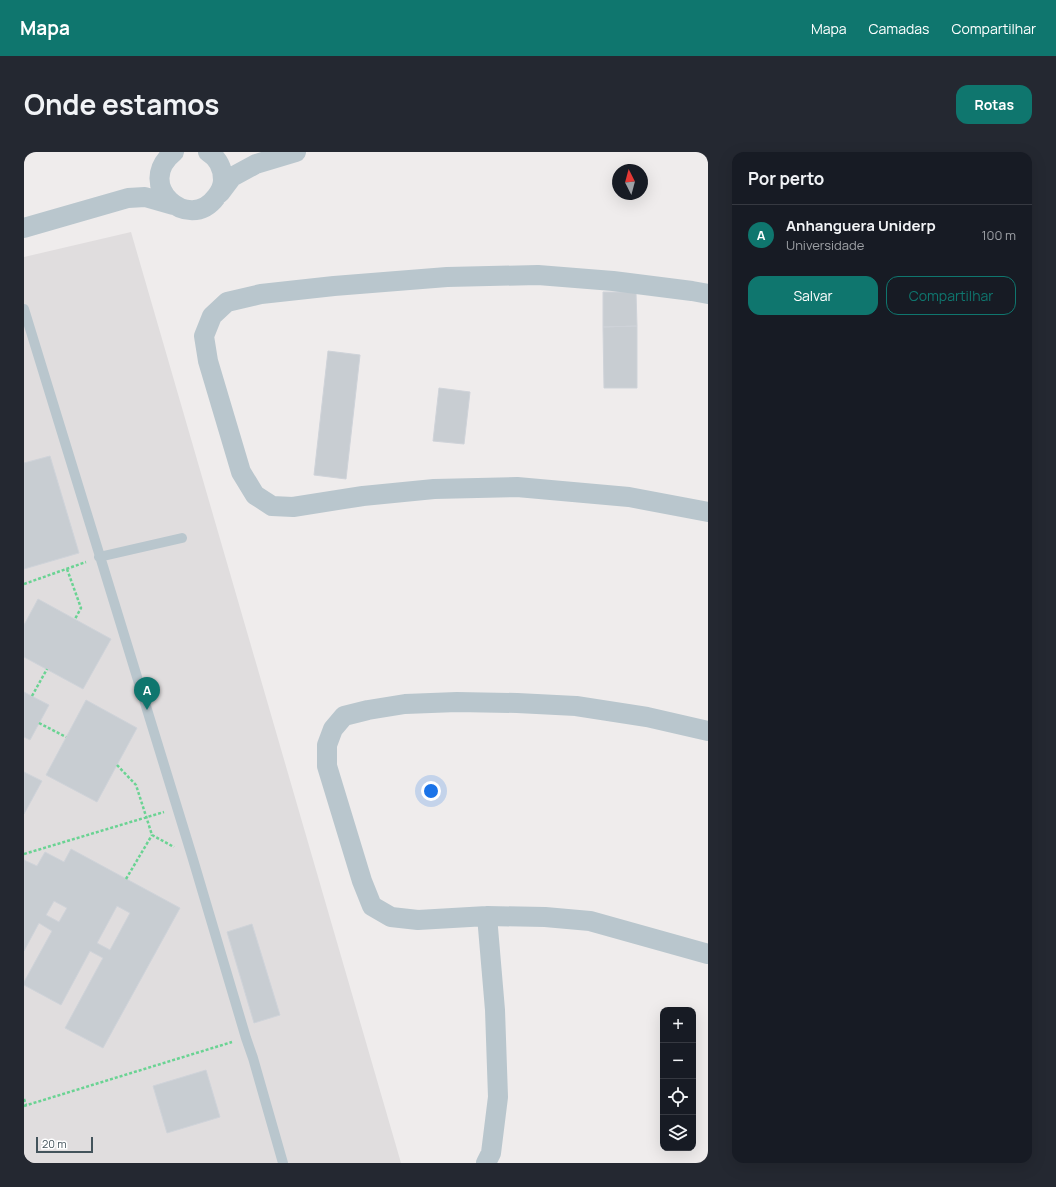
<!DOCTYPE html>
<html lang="pt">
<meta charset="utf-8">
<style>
:root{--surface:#171b24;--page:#242831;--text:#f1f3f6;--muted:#9ea1a6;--line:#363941;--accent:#0f766e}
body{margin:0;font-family:Manrope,sans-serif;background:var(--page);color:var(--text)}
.controls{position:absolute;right:12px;bottom:12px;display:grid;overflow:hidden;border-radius:8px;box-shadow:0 4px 16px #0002}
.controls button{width:36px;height:36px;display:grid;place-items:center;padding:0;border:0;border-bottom:1px solid var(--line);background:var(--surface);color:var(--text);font:20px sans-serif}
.compass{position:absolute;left:588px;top:12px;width:36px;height:36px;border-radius:50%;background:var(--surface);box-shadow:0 4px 16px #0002;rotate:354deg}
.scale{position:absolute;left:12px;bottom:10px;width:57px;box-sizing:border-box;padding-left:4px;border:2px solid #43535b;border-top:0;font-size:11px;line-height:14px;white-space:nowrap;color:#43535b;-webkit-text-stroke:3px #fff;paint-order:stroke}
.you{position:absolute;left:407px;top:639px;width:14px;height:14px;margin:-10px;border:3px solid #fff;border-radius:50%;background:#1a73e8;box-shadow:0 0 0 6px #1a73e833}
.badge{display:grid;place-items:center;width:26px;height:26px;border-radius:50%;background:var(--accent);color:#fff;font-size:13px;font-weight:700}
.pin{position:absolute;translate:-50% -33px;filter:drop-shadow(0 1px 2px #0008)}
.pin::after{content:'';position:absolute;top:21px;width:14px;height:12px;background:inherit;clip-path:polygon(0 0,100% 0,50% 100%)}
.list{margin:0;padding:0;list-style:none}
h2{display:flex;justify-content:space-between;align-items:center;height:52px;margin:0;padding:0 16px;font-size:17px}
h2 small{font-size:13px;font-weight:400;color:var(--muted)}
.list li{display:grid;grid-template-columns:26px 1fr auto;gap:12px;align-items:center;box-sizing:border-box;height:60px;padding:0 16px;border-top:1px solid var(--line)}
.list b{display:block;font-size:15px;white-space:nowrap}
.list p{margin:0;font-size:13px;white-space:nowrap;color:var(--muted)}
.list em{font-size:13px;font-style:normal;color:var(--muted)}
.actions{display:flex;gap:8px;padding:12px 16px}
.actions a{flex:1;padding:9px 0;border:1px solid var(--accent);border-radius:12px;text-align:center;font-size:14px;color:var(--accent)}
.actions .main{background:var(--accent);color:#fff}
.icon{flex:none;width:22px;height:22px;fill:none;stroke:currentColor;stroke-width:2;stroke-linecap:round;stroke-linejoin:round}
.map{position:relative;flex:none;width:684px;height:1011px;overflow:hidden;border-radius:12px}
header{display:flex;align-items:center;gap:24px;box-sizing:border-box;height:56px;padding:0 20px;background:var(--accent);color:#fff}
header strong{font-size:19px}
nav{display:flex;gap:22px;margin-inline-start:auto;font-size:14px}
.intro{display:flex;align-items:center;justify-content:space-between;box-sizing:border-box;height:96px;padding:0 24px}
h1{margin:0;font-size:28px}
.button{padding:10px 18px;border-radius:12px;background:var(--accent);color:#fff;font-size:14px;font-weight:700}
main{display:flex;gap:24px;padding:0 24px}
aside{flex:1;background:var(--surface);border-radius:12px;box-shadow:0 4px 16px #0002}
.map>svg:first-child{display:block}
</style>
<header>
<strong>Mapa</strong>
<nav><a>Mapa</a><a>Camadas</a><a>Compartilhar</a></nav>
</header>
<div class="intro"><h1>Onde estamos</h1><a class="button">Rotas</a></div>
<main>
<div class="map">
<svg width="684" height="1011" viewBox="0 0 684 1011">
<rect width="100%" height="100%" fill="#efecec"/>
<path fill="#e0ddde" d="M107 80 377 1011H0V105Z"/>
<path fill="#c8cdd2" stroke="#cfd3d9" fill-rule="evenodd" d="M579 140H612L613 174 579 175Z
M613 174V236H580L579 175Z
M304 199 336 203 322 327 290 323Z
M415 236 446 240 440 292 409 289Z
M26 304 55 401 0 417V311Z
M14 447 87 487 59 537 0 505V473Z
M0 540 25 553 6 588 0 585Z
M62 548 113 576 73 650 22 623Z
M0 620 18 629 0 662Z
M47 697 156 756 79 896 41 876 79 806 66 799 37 853 0 833V830L28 779 15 771 0 799V708L13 714 21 700 40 710ZM30 749 43 756 35 770 22 763ZM93 754 106 761 86 798 73 791Z
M228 772 256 863 230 871 203 780Z
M182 918 196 965 143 981 129 934Z"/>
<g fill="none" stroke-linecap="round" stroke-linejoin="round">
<path stroke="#6ad393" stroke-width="2.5" stroke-dasharray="3 2" stroke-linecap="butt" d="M43 417 57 456 51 467
M0 432 62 410
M8 544 23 517
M15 571 42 585
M93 613 112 633 128 683 150 695
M0 702 140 660
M102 727 128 683
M0 947 2 953
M0 954 208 890"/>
<path stroke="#b9c6cd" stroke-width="10" d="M0 157 168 704 222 886 229 906 259 1011
M75 405 158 386"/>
<path stroke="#b9c6cd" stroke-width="20" d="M150 0C109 33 165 82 192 45 196 40 199 35 199 28 199 17 194 6 184 0
M196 41 208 25 232 12 272 0
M0 76 104 46 121 45 149 53
M684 142 668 139 589 129 514 123 423 125 310 134 237 142 203 150 188 164 180 184 184 209 217 320 231 343 248 354 269 355 339 344 410 337 493 335 605 345 684 360
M684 579 623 565 552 554 493 551 433 550 381 552 344 558 320 564 309 577 303 593V614L338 729 348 754 367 765 394 768 463 764 521 765 566 769 684 802
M462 1011 467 1001 474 945 471 858 463 764"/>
</g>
</svg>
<div class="controls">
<button>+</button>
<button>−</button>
<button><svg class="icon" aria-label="locate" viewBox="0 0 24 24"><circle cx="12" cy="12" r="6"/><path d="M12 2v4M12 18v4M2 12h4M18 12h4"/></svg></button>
<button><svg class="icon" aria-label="layers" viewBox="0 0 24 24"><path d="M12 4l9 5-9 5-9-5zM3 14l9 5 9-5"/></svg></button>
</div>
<svg class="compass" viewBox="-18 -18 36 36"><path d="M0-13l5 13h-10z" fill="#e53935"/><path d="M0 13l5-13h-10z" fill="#9ea1a6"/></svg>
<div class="scale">20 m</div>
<div class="you"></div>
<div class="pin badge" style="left:123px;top:558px">A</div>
</div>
<aside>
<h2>Por perto<small></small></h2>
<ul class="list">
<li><span class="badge">A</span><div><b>Anhanguera Uniderp</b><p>Universidade</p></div><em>100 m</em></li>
</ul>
<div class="actions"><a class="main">Salvar</a><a>Compartilhar</a></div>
</aside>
</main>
